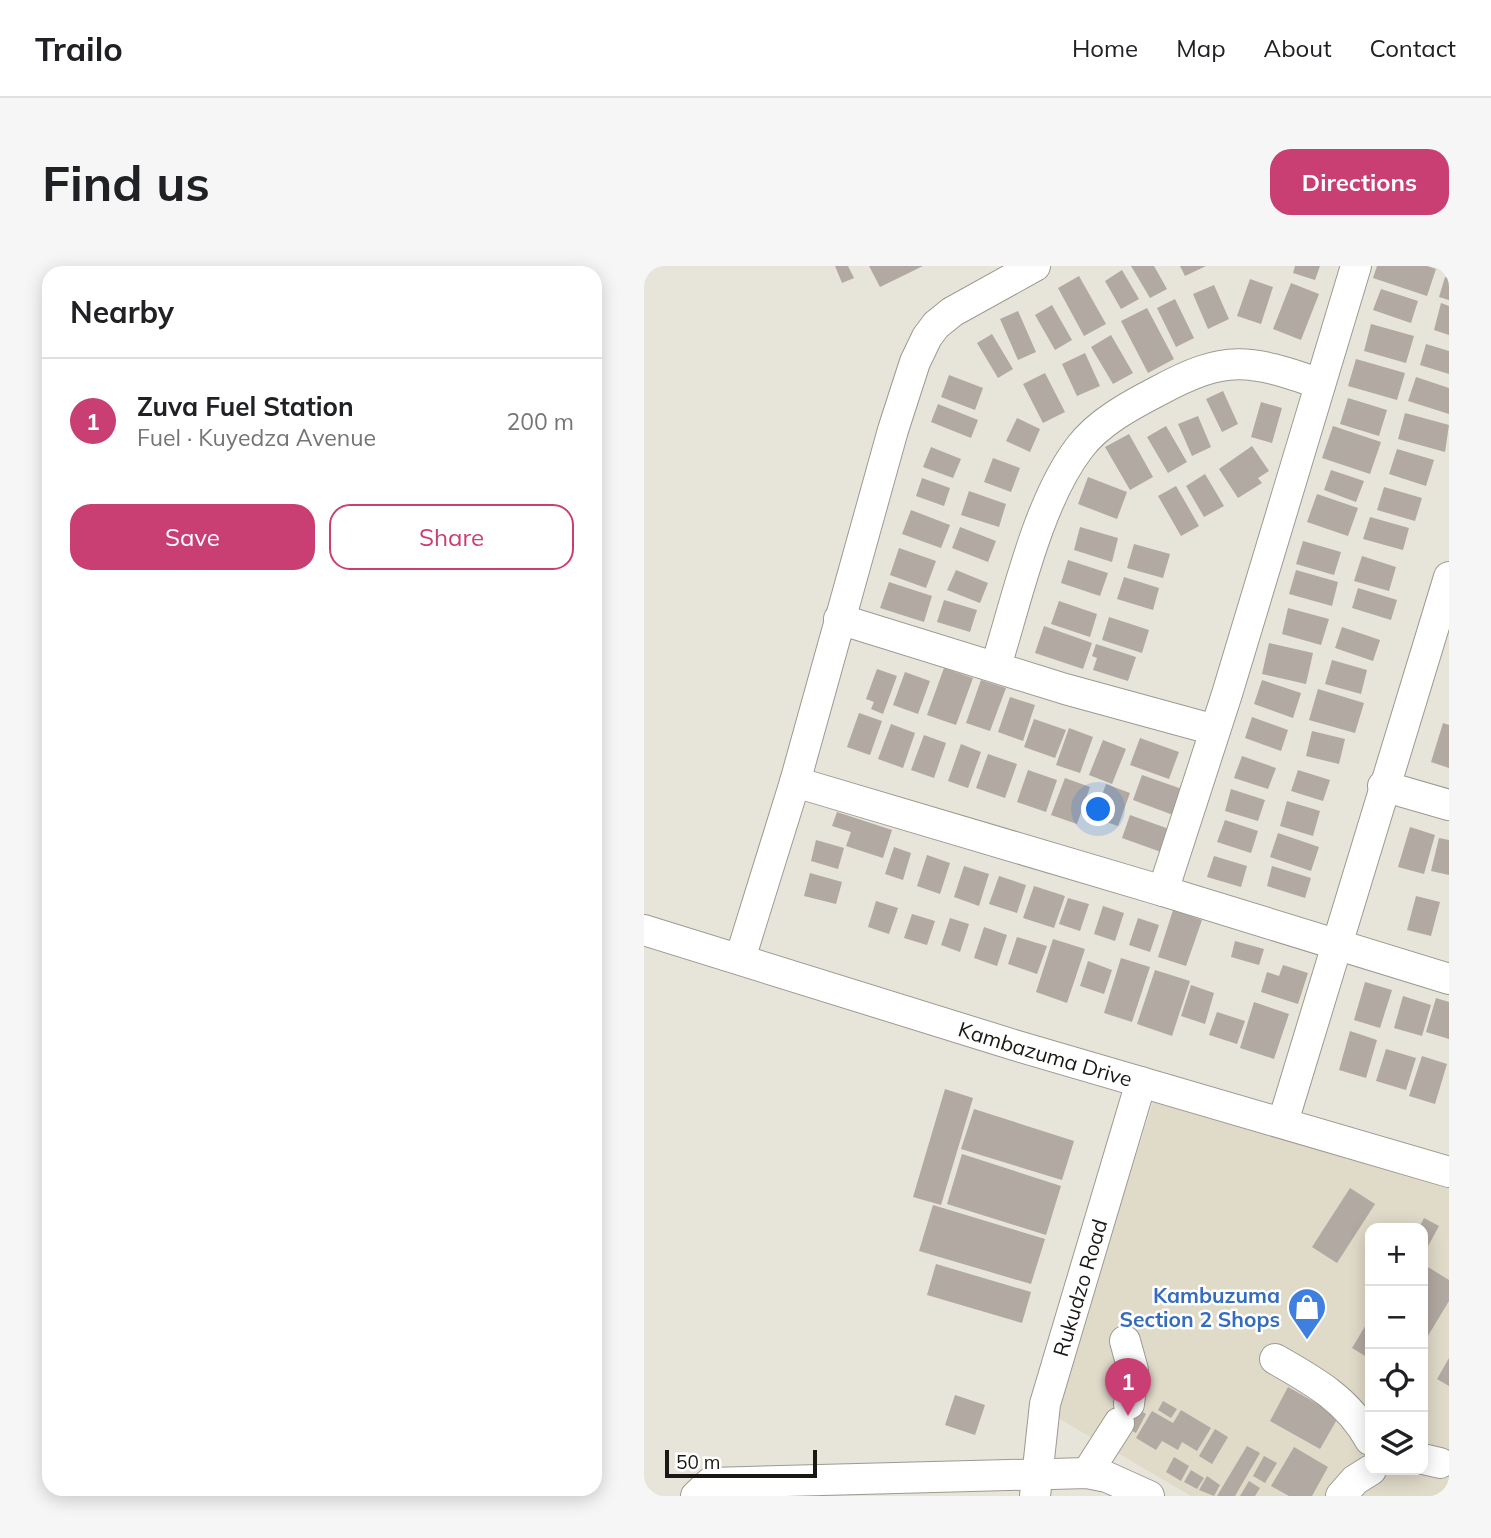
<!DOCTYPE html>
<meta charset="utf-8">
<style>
:root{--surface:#fff;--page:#f6f6f6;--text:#202124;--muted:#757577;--line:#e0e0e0;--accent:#c93e73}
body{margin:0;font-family:Mulish,sans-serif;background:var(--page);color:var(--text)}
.controls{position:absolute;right:21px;bottom:21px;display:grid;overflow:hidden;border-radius:14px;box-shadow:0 4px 18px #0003}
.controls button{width:63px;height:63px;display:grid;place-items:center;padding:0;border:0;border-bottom:2px solid var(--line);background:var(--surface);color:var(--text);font:35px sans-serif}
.scale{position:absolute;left:21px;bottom:18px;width:152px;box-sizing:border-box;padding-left:7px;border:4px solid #1a1815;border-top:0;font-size:19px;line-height:24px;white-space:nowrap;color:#1a1815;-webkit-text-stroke:5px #fff;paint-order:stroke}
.you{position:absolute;left:455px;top:544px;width:24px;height:24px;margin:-18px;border:5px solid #fff;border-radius:50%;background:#1a73e8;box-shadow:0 0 0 10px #1a73e833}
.badge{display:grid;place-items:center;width:46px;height:46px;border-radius:50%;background:var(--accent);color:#fff;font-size:23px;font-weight:700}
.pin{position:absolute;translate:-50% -58px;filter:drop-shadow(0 2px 4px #0008)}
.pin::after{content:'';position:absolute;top:37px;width:24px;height:21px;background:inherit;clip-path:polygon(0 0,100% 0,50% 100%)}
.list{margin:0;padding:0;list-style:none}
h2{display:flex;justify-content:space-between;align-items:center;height:91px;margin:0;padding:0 28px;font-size:30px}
h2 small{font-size:23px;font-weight:400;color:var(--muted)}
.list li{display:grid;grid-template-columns:46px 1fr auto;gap:21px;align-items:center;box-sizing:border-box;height:126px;padding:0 28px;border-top:2px solid var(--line)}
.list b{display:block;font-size:26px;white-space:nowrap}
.list p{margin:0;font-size:23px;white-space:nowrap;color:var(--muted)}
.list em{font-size:23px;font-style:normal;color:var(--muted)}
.actions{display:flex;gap:14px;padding:21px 28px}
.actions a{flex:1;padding:16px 0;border:2px solid var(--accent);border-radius:21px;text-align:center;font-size:24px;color:var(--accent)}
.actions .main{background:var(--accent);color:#fff}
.icon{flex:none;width:38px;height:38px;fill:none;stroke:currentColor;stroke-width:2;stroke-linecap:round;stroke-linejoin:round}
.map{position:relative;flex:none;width:805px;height:1230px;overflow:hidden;border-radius:21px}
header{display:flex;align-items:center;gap:42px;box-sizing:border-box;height:98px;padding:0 35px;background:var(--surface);border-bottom:2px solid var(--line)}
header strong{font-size:33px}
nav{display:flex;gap:38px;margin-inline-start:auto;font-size:24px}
.intro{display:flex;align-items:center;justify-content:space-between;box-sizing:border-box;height:168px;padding:0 42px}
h1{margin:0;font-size:49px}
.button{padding:18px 32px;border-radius:21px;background:var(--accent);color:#fff;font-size:24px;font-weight:700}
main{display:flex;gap:42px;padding:0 42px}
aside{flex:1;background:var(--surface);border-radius:21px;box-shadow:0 4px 18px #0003}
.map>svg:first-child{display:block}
</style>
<header>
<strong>Trailo</strong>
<nav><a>Home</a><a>Map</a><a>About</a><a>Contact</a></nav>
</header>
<div class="intro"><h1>Find us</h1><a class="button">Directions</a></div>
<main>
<aside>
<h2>Nearby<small></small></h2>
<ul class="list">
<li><span class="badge">1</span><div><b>Zuva Fuel Station</b><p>Fuel · Kuyedza Avenue</p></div><em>200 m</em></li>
</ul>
<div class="actions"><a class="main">Save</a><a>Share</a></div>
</aside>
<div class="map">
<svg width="805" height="1230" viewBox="0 0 805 1230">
<rect width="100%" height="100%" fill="#e7e4da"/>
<path fill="#e0dac9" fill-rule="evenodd" d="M512 827 805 923V1230H547L409 1149ZM726 962H779V1204H726Z"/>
<path fill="#b1a9a2" d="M191 0H204L210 12 198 17Z
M225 0H279L236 21Z
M487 0H510L523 23 506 32Z
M536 0H562L541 10Z
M651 0H676L671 14 649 7Z
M733 0H783L792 3 783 30 729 12Z
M478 4 495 33 477 43 461 15Z
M435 10 462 58 440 70 414 22Z
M801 11 805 12V34L795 31Z
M606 13 629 21 617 58 593 50Z
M647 17 675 28 657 74 629 63Z
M570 19 585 53 564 63 549 28Z
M737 23 774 35 767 57 729 44Z
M531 33 550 72 532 81 513 42Z
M797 37 805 40V69L790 64Z
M408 39 428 74 411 84 391 49Z
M503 42 530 93 504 107 477 55Z
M374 45 392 86 374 94 356 53Z
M727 58 770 70 762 97 720 85Z
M348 68 369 103 354 112 333 77Z
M467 69 489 107 469 118 447 81Z
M782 78 805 85V108L776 99Z
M441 87 456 120 433 130 418 98Z
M712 93 761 107 753 134 704 120Z
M401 107 421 146 399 157 379 118Z
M305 109 339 122 331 144 297 131Z
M772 111 805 122V148L764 135Z
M579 125 594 158 578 166 562 133Z
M704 132 743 144 735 170 696 158Z
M617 136 638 142 628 177 607 171Z
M294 138 334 154 327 172 287 156Z
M761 147 805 159 801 186 754 173Z
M554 150 567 181 548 190 534 158Z
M373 152 396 163 386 186 362 175Z
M522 160 543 196 524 207 503 171Z
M689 160 737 176 726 208 678 192Z
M485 168 509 211 486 224 461 181Z
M608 180 625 205 614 212 618 217 594 232 575 203Z
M287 181 317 193 309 212 279 201Z
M753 183 790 194 782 220 745 208Z
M349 192 376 202 367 226 340 216Z
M687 204 720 215 712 236 680 224Z
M561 208 580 240 560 251 542 220Z
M444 211 483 226 473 253 434 238Z
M278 212 306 222 300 240 272 230Z
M532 220 555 260 537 270 514 230Z
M740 221 778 232 771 255 733 244Z
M325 225 362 238 355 261 317 249Z
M673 228 714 242 704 270 663 256Z
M267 244 306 259 297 282 258 268Z
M726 251 765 262 759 284 719 273Z
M316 261 352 275 344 296 308 282Z
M436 261 474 272 468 296 430 284Z
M659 275 697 286 690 309 652 298Z
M490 278 526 288 519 312 483 302Z
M255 282 292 295 282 322 246 309Z
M718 290 752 301 745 325 710 315Z
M424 294 464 307 456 330 417 317Z
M312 304 344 317 336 337 303 324Z
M652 304 694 316 688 340 645 328Z
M480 311 515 322 509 344 473 333Z
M245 316 288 330 280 356 236 342Z
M714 322 753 334 747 354 708 342Z
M300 334 333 344 326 366 293 356Z
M415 335 453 348 446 371 407 358Z
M644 342 685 353 677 379 638 368Z
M465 351 505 364 498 387 458 374Z
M400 360 448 377 439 403 391 387Z
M698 361 736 374 729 395 691 382Z
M625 377 669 387 662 418 618 408Z
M452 378 492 391 484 415 449 404 453 392 448 390Z
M688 394 723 404 717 428 681 418Z
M300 402 329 412 312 459 283 449Z
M233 403 253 410 239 448 227 443 230 436 222 433Z
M261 406 286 415 274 448 249 439Z
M337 414 362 422 346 465 322 457Z
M618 414 657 427 649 452 610 438Z
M674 423 720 437 711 467 665 454Z
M366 431 391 439 379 475 354 466Z
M215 447 238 455 226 489 203 481Z
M608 451 644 464 637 485 601 472Z
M390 453 422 464 411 492 380 481Z
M799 457 805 459V502L787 496Z
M247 458 271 467 259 502 234 493Z
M425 462 449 471 436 507 412 499Z
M668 465 701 473 695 498 662 490Z
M280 469 302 477 290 512 267 504Z
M496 472 535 486 525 513 486 499Z
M459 474 482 483 468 518 445 509Z
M317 478 337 486 324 522 304 515Z
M344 488 373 498 361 532 332 522Z
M598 490 632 502 624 523 590 512Z
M384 504 413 514 402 546 373 536Z
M654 504 686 514 679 535 647 525Z
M498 509 538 523 529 549 489 534Z
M421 512 446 521 433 558 407 549Z
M462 518 486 527 474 560 450 552Z
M587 523 621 534 614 555 581 545Z
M643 535 676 545 669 570 636 560Z
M193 546 248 564 239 592 202 580 207 566 188 560Z
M486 549 525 563 517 586 478 572Z
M581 554 614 565 607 587 573 576Z
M766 561 791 569 780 608 754 601Z
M634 567 675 581 667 605 626 591Z
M795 572 805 574V609L787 605Z
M172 574 200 582 194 603 167 595Z
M250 581 267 587 259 614 241 608Z
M283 589 306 597 296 628 273 620Z
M570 590 603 600 597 621 563 611Z
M320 600 345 608 335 640 310 631Z
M628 600 667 612 661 632 623 620Z
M166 607 198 616 192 638 160 630Z
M355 610 382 619 373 647 345 638Z
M390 620 421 630 410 662 379 652Z
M772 630 796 636 787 670 763 664Z
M424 632 445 638 436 665 415 658Z
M232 635 254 642 245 668 224 661Z
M459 640 480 647 471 675 450 668Z
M529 644 558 654 542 700 514 691Z
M268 648 291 655 283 679 260 672Z
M306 652 325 658 316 686 297 679Z
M494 652 515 659 506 686 485 679Z
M340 661 363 669 353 700 330 692Z
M373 671 403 680 393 708 364 698Z
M409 673 441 683 423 737 392 726Z
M591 675 620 683 615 699 587 691Z
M477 692 506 701 488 756 460 747Z
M444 695 468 704 460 728 436 720Z
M639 699 664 707 654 738 617 726 623 706 635 710Z
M511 704 546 715 528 770 493 758Z
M721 716 748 724 736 762 710 754Z
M547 719 570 727 561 758 537 750Z
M759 730 787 739 778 770 750 762Z
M792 732 805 736V773L782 766Z
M610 736 645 748 630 793 596 782Z
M573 746 601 755 593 778 565 769Z
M706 765 733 774 722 812 695 804Z
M742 783 772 792 762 824 732 815Z
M778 790 803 798 791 838 765 830Z
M301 823 329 832 297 939 269 931Z
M330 843 430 875 418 914 317 883Z
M318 888 417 920 402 969 303 938Z
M706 922 731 938 693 997 668 981Z
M289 939 401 973 387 1018 275 985Z
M780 952 795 960 783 982 779 980V962H775Z
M292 998 387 1026 378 1057 283 1029Z
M779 998 805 1014V1035L779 1078Z
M726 1052V1093L708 1082Z
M805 1092V1120L793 1113Z
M644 1121 695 1150 676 1183 626 1155Z
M311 1129 341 1139 331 1169 301 1159Z
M477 1133 502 1148 492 1167 466 1152Z
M519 1135 533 1143 527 1152 514 1144Z
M537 1144 567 1162 553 1185 538 1176 534 1184 518 1175 512 1184 492 1172 508 1145 529 1157Z
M571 1163 584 1171 568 1198 555 1190Z
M603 1180 616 1187 591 1230H573Z
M650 1181 684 1201 668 1230H645L627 1220Z
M620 1190 633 1197 621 1217 609 1210Z
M530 1191 545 1200 537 1215 522 1206Z
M547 1204 560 1212 553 1223 540 1216Z
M563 1210 576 1219 570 1230 555 1224Z
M605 1215 616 1222 611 1230H596Z"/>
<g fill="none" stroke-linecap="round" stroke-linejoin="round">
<defs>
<g id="minor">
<path d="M712 0 583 428 519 625 805 713"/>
<path d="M195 353 421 423 571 464"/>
<path d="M352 400C373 333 394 235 436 181 455 156 487 139 514 125 582 88 605 93 676 118"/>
<path d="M151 516 519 625"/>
<path d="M739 520 805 539"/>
<path id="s1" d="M0 664 370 779 805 906"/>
<path d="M96 693 151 516 249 164 271 96 283 71 292 59 308 46 391 0"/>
<path d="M639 856 805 311"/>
<path d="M481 1075 489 1104 485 1138"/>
<path d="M631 1093C670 1115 704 1134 726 1174"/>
<path d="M779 1193 796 1197"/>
<path d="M443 1207 475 1157"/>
<path d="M52 1230 66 1217 443 1207 463 1211 505 1230"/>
<path id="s2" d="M391 1230 401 1138 497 816"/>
<path d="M697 1230 711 1214 727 1204"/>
</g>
</defs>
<use href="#minor" stroke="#9e9a91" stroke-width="32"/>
<use href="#minor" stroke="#fff" stroke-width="30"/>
</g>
<defs>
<symbol id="shop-pin" viewBox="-11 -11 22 30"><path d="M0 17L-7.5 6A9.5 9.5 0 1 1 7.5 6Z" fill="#3f7fe0" stroke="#fff"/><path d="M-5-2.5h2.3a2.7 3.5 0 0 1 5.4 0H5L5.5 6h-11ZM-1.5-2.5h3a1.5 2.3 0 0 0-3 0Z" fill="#fff"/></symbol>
</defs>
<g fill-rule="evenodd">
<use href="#shop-pin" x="641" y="1019" width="44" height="60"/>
</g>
<g text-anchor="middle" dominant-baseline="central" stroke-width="5" stroke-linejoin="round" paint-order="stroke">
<g font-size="21" fill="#1a1815" stroke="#fff">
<text stroke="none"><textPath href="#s1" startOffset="420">Kambazuma Drive</textPath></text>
<text stroke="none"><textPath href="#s2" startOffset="214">Rukudzo Road</textPath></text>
</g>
<g font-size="21" font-weight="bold" fill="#366cbe" stroke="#fff" text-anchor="end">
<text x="636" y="1029">Kambuzuma<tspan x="636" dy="24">Section 2 Shops</tspan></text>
</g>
</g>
</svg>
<div class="controls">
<button>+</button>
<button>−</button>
<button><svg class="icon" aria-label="locate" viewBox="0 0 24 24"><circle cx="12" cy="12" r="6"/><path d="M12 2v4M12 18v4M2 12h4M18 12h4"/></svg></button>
<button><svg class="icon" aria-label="layers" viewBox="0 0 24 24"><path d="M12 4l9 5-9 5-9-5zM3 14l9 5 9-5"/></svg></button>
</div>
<div class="scale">50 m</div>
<div class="you"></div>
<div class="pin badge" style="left:484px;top:1150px">1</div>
</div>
</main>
